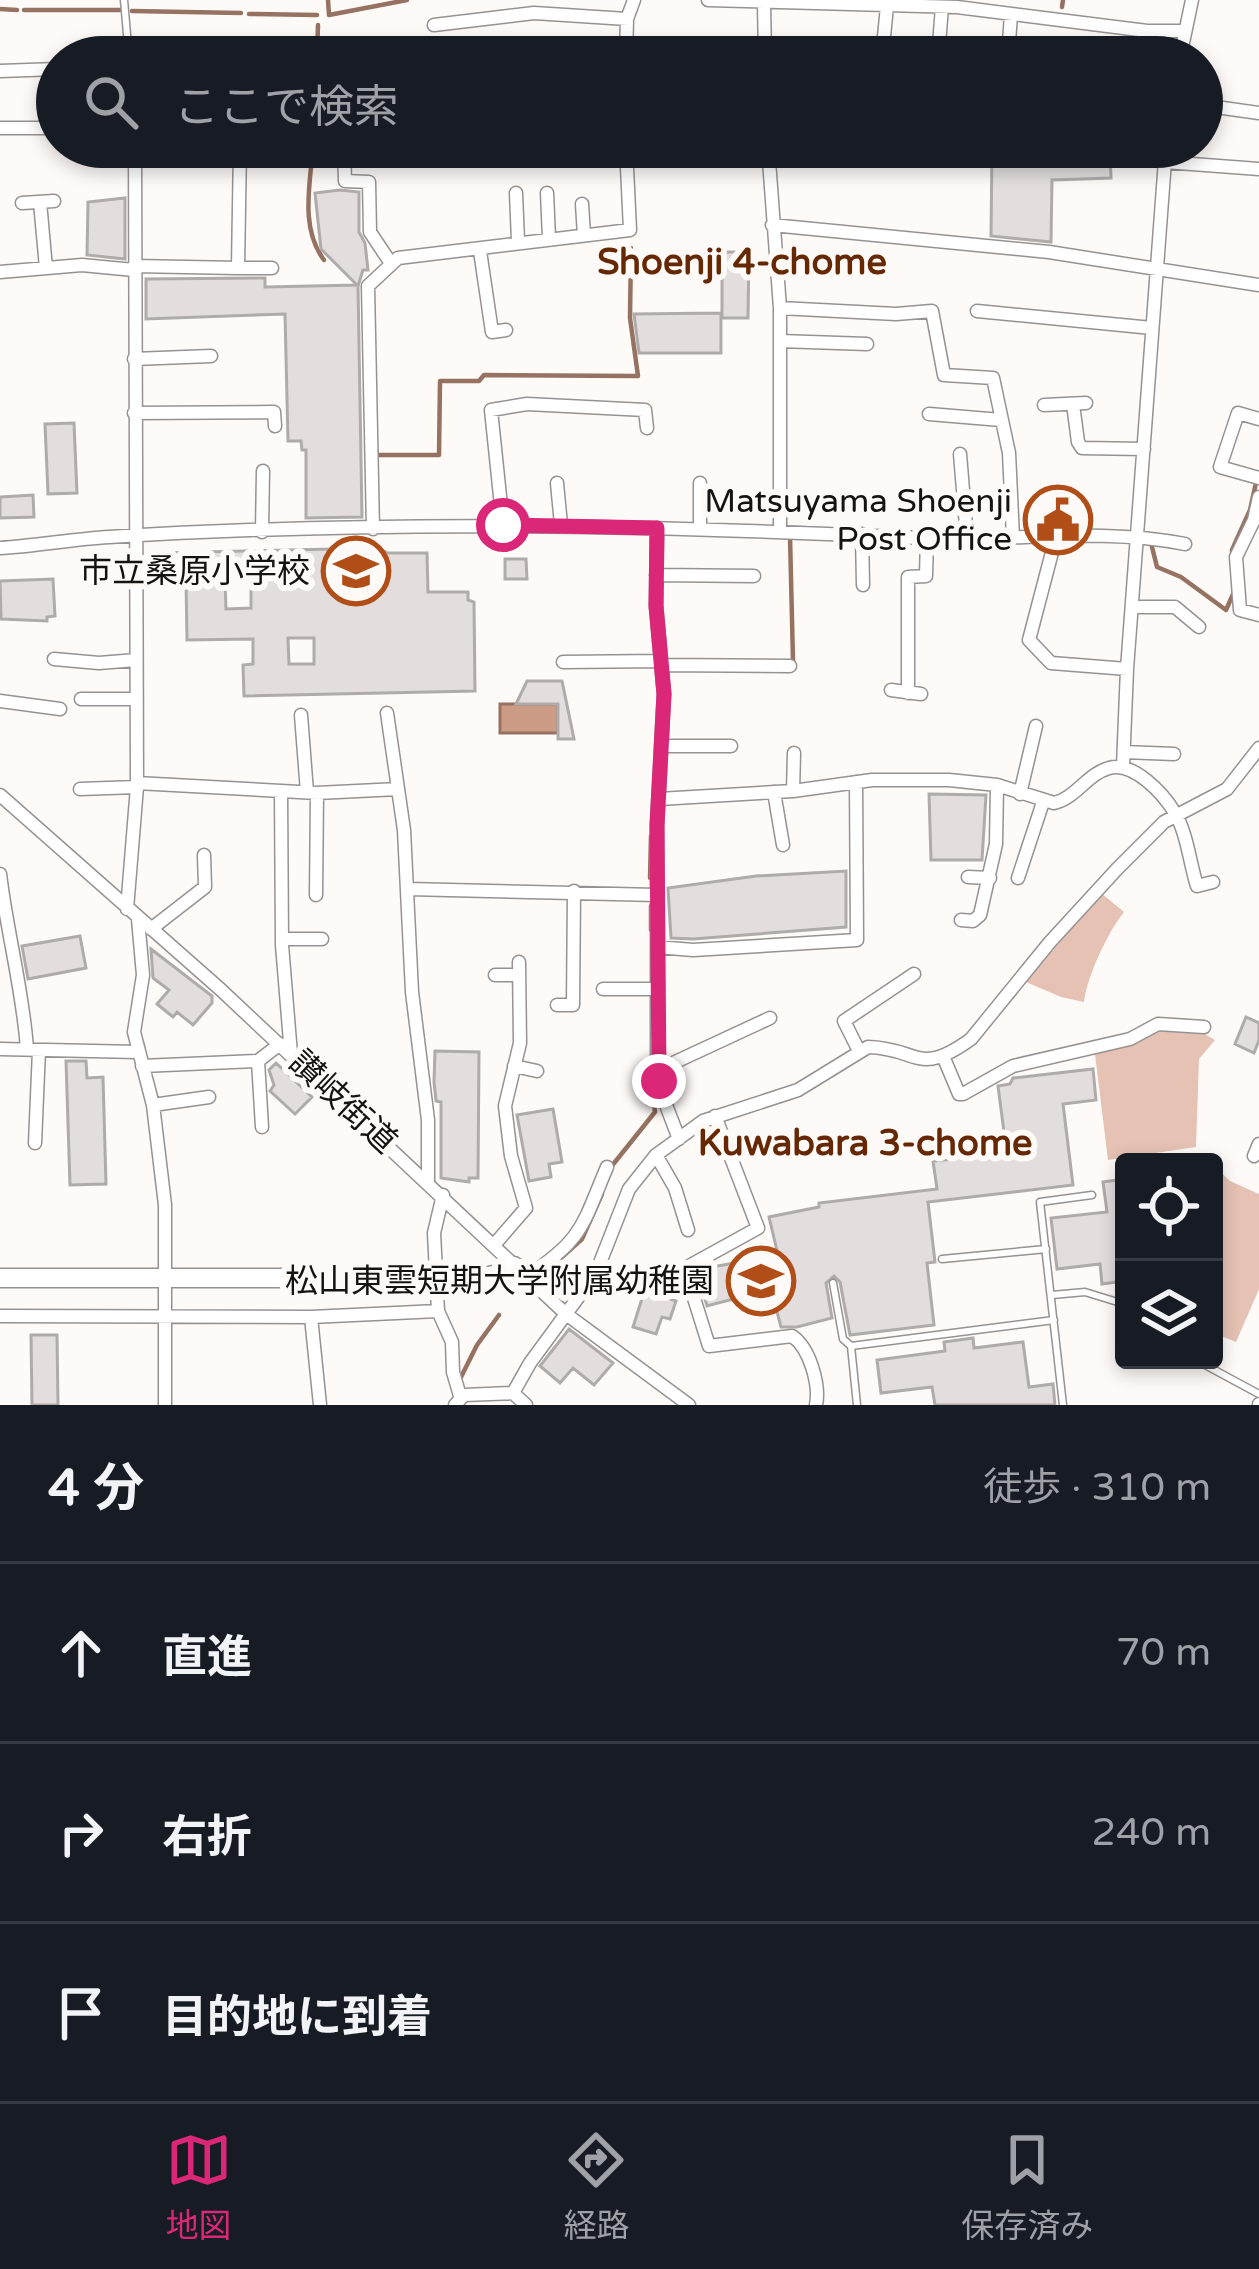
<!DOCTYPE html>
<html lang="ja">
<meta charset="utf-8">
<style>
:root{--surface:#171b24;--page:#242831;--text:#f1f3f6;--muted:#9ea1a6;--line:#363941;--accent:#db2777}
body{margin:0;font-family:"Varela Round","Noto Sans JP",sans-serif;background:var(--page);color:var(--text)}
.controls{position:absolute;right:36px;bottom:36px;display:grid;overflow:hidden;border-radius:12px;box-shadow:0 6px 18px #0003}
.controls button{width:108px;height:108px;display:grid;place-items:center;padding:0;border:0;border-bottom:3px solid var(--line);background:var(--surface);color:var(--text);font:60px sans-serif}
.stop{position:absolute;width:36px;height:36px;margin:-27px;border:9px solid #db2777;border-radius:50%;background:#fff}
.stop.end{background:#db2777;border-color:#fff;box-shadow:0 3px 12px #0008}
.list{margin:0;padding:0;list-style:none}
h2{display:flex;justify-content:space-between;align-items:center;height:156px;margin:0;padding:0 48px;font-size:51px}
h2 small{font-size:39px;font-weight:400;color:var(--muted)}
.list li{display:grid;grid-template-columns:78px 1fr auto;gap:36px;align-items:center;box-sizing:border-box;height:180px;padding:0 48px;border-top:3px solid var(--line)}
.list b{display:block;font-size:45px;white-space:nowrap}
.list em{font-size:39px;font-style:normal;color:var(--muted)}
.icon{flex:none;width:66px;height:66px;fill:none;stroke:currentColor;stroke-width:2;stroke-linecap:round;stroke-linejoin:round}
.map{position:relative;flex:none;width:1259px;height:1405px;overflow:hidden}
.search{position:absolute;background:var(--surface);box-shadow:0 6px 18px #0003;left:36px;right:36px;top:36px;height:132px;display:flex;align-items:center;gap:30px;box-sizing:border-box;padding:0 42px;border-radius:66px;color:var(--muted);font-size:45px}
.sheet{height:696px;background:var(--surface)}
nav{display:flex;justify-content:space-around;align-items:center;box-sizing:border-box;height:168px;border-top:3px solid var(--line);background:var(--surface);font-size:33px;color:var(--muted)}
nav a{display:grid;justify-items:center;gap:6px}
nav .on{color:var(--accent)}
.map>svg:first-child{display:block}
</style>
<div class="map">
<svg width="1259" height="1405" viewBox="0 0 1259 1405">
<rect width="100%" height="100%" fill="#fefaf8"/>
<path fill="#e5c2b3" d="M1101 893 1124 912C1108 932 1087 976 1084 1002L1061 997 1026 982Z
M1160 1030 1203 1033 1215 1040 1199 1059 1196 1147 1108 1160 1095 1054 1133 1044Z
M1214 1166 1230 1181 1259 1194V1289L1236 1342 1214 1333Z"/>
<path fill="#cc9b85" stroke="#957262" stroke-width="3" d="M500 704H558V733H500Z"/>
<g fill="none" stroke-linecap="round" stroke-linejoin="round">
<path stroke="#957262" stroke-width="4.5" d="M328 0 329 15 407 0
M1062 7 1063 0
M0 9 17 10
M24 10H120
M132 11 241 13
M249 14 317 15
M317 57 318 25
M313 147C310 185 300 228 324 260
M374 455H439L440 381H479L484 375 638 376 630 318 631 248
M790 536 793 661
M1151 543 1157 567 1181 577 1226 610 1234 592
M1234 581 1232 550 1250 510 1257 478
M650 878 651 836
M651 906V930
M611 1167 655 1112 652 1081
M539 1278 582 1239 602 1194
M460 1379 477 1345 499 1315"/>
</g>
<path fill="#e3dedd" stroke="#afabaa" stroke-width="3" fill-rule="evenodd" d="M992 147H1110L1111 178 1052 180 1051 242 991 236Z
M340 190 359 192V232L365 243 368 270H363L358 286 362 517 306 518V450H302L301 441H288L285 314 146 319V279L265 278V287L357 285 321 249 315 193Z
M125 198V259L87 255 88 202Z
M722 252H749L748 318H722Z
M721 313V353H639L634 314Z
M74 423 77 493 48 494 45 424Z
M33 495 34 517 0 518V497Z
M377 548 388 553H427L428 592H468V600L474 602 475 691 244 696 243 665 253 664V639L187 640 186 580 162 581 161 553ZM251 579V608L226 609 225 580ZM288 638H314V664H289Z
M505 559H526L527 579H505Z
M53 579 55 616 47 617V621L1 619 0 581Z
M527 681H562L574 739H558V704H516Z
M929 794 986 795 982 860H931Z
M846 871V927L693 939 671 938 668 888 756 876Z
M80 936 86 968 28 979 22 946Z
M151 949 212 996V1003L193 1025 177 1012 173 1017 157 1004 169 990 153 978Z
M1246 1017 1259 1023V1040L1254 1053 1235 1044Z
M435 1051 479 1052 478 1178H469V1182L441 1178V1102L436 1101 434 1082Z
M66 1061H86L87 1078 103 1077 106 1184 70 1185Z
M276 1063 312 1097 295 1114 270 1091 274 1085 269 1070Z
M1093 1069 1096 1100 1063 1104 1073 1185 928 1202 935 1262 927 1263 934 1325 850 1335 840 1282 834 1276 826 1283 832 1318 797 1327H781L771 1289 707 1306 699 1278 708 1274 707 1268 778 1255 769 1217 819 1207V1203L937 1189 933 1161 946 1160 943 1140 1004 1132 998 1086 1010 1084 1013 1078Z
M553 1109 562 1162 549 1164 551 1177 529 1181 517 1115Z
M1124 1179V1281L1102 1284 1100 1264 1057 1269 1051 1218 1107 1212 1103 1182Z
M650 1273 674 1280 668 1298 676 1301 670 1319 662 1317 656 1334 633 1327Z
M569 1329 613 1363 594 1385 573 1368 560 1383 540 1366Z
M31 1335H57L58 1405H32Z
M973 1338 974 1348 1023 1342 1029 1387 1053 1384 1055 1405H935L932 1387 881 1393 877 1360 945 1351 944 1342Z"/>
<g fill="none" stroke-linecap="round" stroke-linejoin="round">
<defs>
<path id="lane" d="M124 0 129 57
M942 1259 1046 1249
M833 1283 843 1339 851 1346
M1052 1295 1085 1292 1124 1304
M1196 1360 1259 1394
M857 1405 851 1346 1054 1320
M1063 1405 1040 1202 1092 1195"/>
<path id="street" d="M708 0 957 7 1147 31H1185
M764 4 765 57
M434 25 534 13 627 19
M626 57 627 19 634 0
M882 57 887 6
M938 57 942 7
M1008 57 1011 14
M1180 57 1192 0
M0 71 57 69
M1202 105 1259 113
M0 128H57
M344 147 345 181 369 182 370 232 390 262
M768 147 780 308V529
M1165 162 1259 169
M516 193 518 241
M547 193 549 238
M40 202 46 268
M22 203 54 201
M582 204 584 235
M772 225 1049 252 1259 285
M480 251 492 332 506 330
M134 266 238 268 240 147
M238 268H272
M0 272 82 265 134 270
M780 308 896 314 932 311 944 375 993 378 1009 453 1013 537
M977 311 1152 328
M780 341 867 344
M134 359 211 356
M1073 404 1078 442 1082 448 1144 449
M1044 405 1086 403
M134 413 274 412 275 426
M929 414 1001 420
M1259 419 1238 413 1220 467 1259 478
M960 454 967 538
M557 483 561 525
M700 483V528
M1259 497 1254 520 1236 557 1240 610 1259 615
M503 525 491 410 527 404 645 410 647 428
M657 528 656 606 664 694 657 825V1057L663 1097 679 1139
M373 529 368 286 398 258 630 230 626 147
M262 532 263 471
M862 534 863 585
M1056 537 1029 640 1051 663 1127 669
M0 548C36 546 73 539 109 537 379 520 651 525 921 538 1009 542 1099 527 1185 544
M656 575 754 576
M1132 607H1175L1199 627
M54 659 99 663 136 660
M563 662 661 661
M661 665 790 666
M891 690 921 694
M908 693V577L926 576 927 538
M81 699H136
M0 701 60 709
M387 713 404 830 412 992 428 1120V1181
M301 715 307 792
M662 746H731
M1124 752 1174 754
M1123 766 1127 669 1166 147
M137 783 317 793 398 789
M80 789 137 787
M281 791 282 945 291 1054
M793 791 794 753
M774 792 783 845
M1020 794 1036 726
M0 795 220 989 566 1314 689 1405
M659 799 793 791 872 780H949L997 785 1054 803C1076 798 1087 774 1109 768 1133 761 1163 793 1175 813 1187 833 1190 864 1197 886L1213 882
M0 874C7 933 23 990 27 1049
M968 877 990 878
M1018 878 1043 802
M408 889 657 895
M316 895 317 793
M127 909 137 787 135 147
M138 919 143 975 134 1032 153 1105 165 1205V1405
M961 920 973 921 980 915 996 844 997 785
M151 929 205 887 204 855
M282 939H322
M657 947 693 950 857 940 856 782
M495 975H519
M603 989H657
M557 1005H573L574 891
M0 1049 138 1052
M859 1051 844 1021 914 974
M943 1056 959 1094H963L1013 1066 1130 1039 1158 1024 1204 1027
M258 1061 262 1127
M142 1066 258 1061 280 1044
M514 1066 537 1071
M658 1070 770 1018
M153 1105 209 1097
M715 1116 758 1228 689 1266 688 1279 709 1346 792 1336C810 1348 820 1385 816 1405
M35 1143 39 1050
M656 1155 675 1188 688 1230
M1254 1156 1259 1144
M443 1195 434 1233 438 1311 452 1342 453 1372 460 1396
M494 1245 526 1208 511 1156 505 1106 520 1043 519 962
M526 1277C583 1240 582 1226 607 1167
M0 1316 311 1317 438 1311
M311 1317 320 1405
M455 1405 464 1395 513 1393
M526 1405 513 1393 530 1363 596 1273 629 1189 656 1155 703 1121 798 1090 868 1047C919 1048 917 1078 971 1039L1050 942 1117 869 1164 822 1227 789 1259 748
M1259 1405V1404"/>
<path id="secondary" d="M0 1278H479L498 1274 514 1266"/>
</defs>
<use href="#lane" stroke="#969291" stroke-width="9"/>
<use href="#street" stroke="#969291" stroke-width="15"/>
<use href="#secondary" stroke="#969291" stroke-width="21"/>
<use href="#lane" stroke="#fff" stroke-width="6"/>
<use href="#street" stroke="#fff" stroke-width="12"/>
<use href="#secondary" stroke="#fff" stroke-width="18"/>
</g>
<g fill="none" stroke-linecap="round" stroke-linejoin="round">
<path stroke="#db2777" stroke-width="15" d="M503 525 657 528 656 606 664 694 657 825 659 1081"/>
</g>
<defs>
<symbol id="civic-ring" viewBox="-11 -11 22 22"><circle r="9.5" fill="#fefaf8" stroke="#b14e17" stroke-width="1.5"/><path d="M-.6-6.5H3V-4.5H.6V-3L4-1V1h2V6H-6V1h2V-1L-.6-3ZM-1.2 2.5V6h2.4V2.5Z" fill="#b14e17"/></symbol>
<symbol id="school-ring" viewBox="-11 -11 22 22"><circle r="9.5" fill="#fefaf8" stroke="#b14e17" stroke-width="1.5"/><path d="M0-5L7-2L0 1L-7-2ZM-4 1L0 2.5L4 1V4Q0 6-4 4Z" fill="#b14e17"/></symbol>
</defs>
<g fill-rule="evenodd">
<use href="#civic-ring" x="1020" y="482" width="76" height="76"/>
<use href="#school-ring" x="318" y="533" width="76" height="76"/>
<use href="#school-ring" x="723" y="1243" width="76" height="76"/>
</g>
<g text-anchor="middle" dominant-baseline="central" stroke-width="12" stroke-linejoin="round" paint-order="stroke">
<g font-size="33" fill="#141312" stroke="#fefaf8" text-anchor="end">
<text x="1012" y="501">Matsuyama Shoenji<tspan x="1012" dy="38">Post Office</tspan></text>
<text x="310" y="571">市立桑原小学校</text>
<text x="714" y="1281">松山東雲短期大学附属幼稚園</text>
</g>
<g font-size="33" fill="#141312" stroke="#fefaf8">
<text transform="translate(343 1102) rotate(43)">讃岐街道</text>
</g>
<g font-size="36" font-weight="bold" fill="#662703" stroke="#fefaf8">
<text x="742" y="262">Shoenji 4-chome</text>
<text x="865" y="1143">Kuwabara 3-chome</text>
</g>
</g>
</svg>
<div class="controls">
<button><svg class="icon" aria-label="locate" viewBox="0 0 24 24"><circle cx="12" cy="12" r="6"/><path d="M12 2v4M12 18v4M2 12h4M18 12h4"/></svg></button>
<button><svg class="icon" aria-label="layers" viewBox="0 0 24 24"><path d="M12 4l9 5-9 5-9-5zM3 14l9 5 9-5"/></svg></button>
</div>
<div class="stop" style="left:503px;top:525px"></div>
<div class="stop end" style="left:659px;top:1081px"></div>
<div class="search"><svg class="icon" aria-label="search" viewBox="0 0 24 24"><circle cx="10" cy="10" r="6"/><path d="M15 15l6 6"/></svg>ここで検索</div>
</div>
<section class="sheet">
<h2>4 分<small>徒歩 · 310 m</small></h2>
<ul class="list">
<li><svg class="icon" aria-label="ahead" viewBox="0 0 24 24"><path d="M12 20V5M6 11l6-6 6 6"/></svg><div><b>直進</b></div><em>70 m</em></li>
<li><svg class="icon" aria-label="right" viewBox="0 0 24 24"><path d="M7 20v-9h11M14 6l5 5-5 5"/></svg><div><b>右折</b></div><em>240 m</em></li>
<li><svg class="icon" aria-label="arrive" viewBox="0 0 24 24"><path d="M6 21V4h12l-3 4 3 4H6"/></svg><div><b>目的地に到着</b></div></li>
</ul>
</section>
<nav>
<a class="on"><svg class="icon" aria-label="map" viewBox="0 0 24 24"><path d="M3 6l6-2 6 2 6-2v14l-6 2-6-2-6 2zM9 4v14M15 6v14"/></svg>地図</a>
<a><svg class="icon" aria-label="directions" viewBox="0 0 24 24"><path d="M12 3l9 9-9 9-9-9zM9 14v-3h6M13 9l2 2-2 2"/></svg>経路</a>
<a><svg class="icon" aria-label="saved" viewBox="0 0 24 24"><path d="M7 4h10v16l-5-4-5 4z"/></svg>保存済み</a>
</nav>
